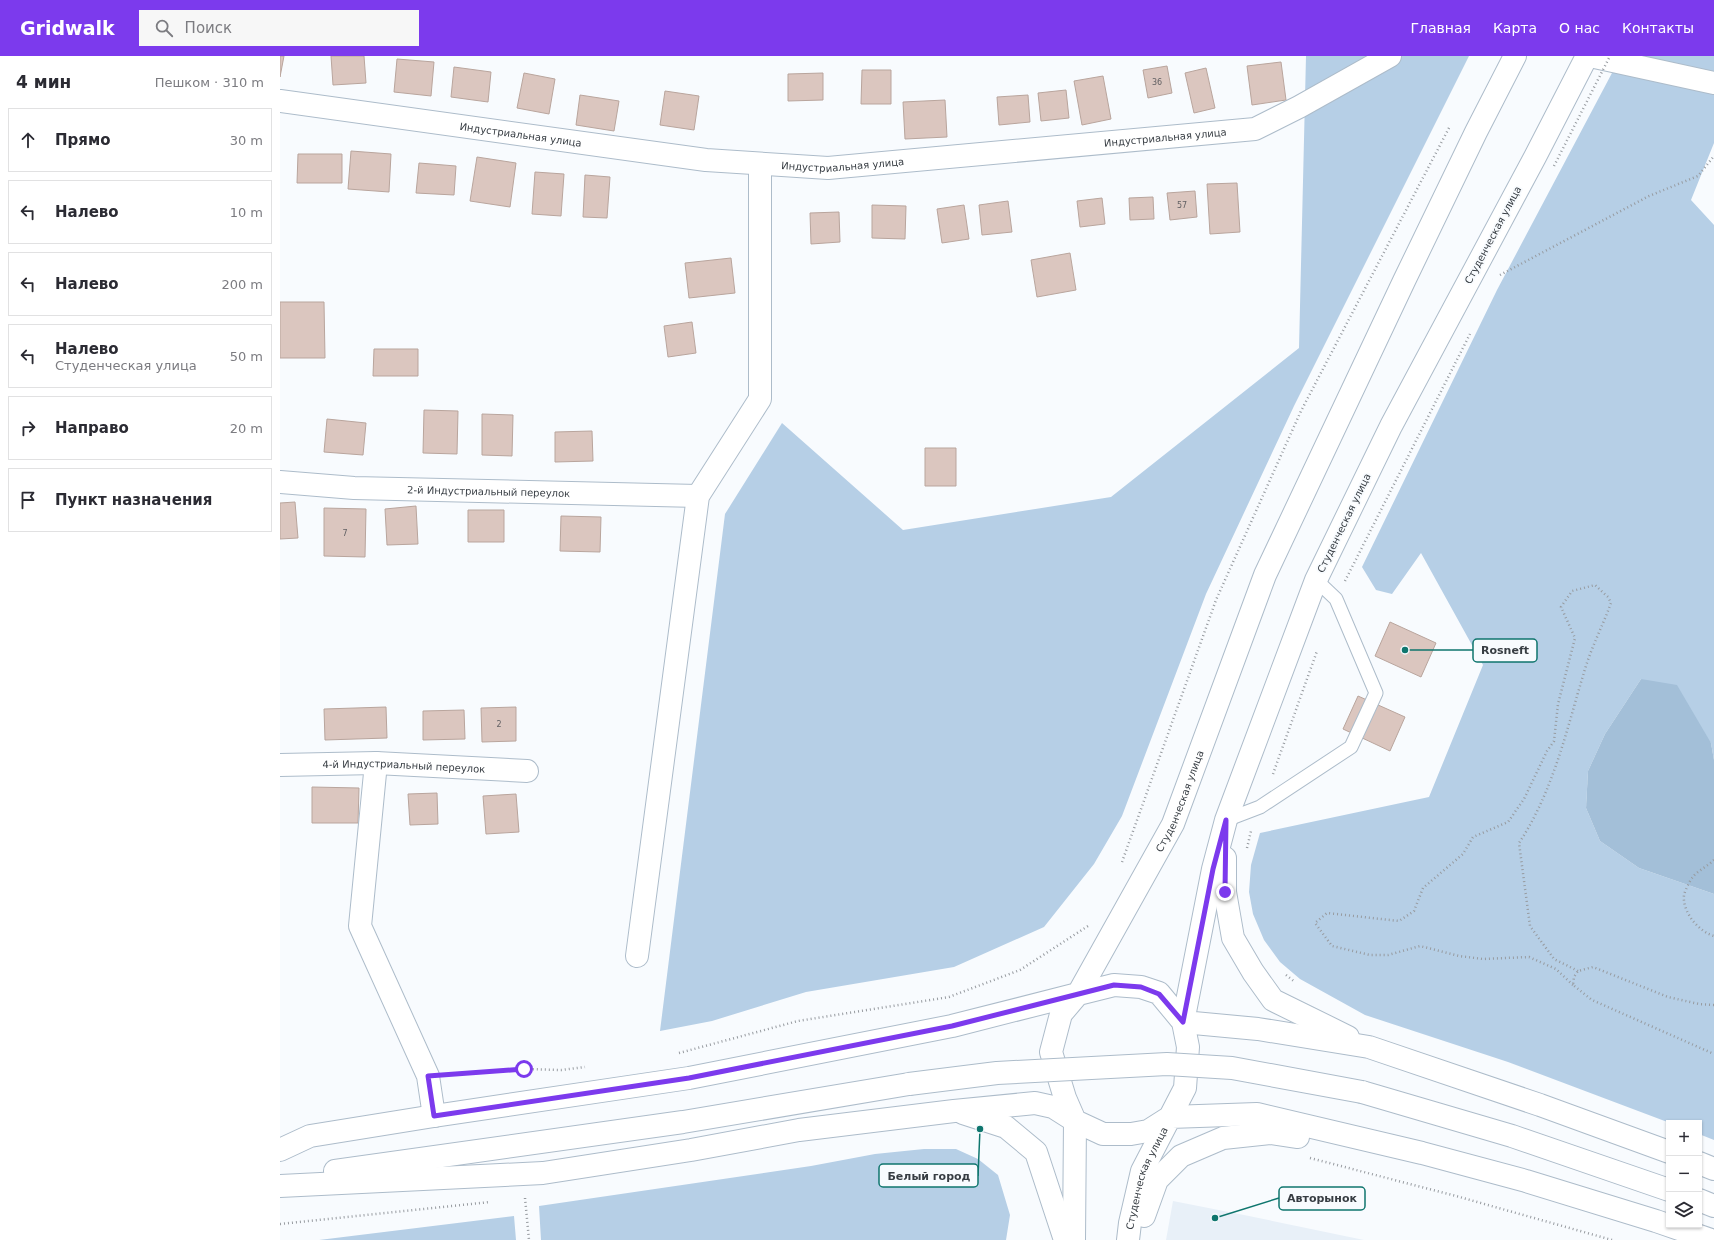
<!DOCTYPE html>
<html lang="ru">
<meta charset="utf-8">
<style>
:root{--surface:#fff;--page:#f7f7f7;--text:#2b2b33;--muted:#7c7c81;--line:#e1e1e2;--accent:#7c3aed}
body{margin:0;font-family:"DejaVu Sans",sans-serif;background:var(--page);color:var(--text)}
.controls{position:absolute;right:12px;bottom:12px;display:grid;overflow:hidden;border-radius:0px;box-shadow:0 1px 3px #0004}
.controls button{width:36px;height:36px;display:grid;place-items:center;padding:0;border:0;border-bottom:1px solid var(--line);background:var(--surface);color:var(--text);font:20px sans-serif}
.stop{position:absolute;width:12px;height:12px;margin:-9px;border:3px solid #7c3aed;border-radius:50%;background:#fff}
.stop.end{background:#7c3aed;border-color:#fff;box-shadow:0 1px 4px #0008}
.list{margin:0;padding:0;list-style:none}
h2{display:flex;justify-content:space-between;align-items:center;height:52px;margin:0;padding:0 16px;font-size:17px}
h2 small{font-size:13px;font-weight:400;color:var(--muted)}
.list li{display:grid;grid-template-columns:26px 1fr auto;gap:12px;align-items:center;box-sizing:border-box;height:64px;margin:0 8px 8px;padding:0 8px;border:1px solid var(--line);border-radius:0px}
.list b{display:block;font-size:15px;white-space:nowrap}
.list p{margin:0;font-size:13px;white-space:nowrap;color:var(--muted)}
.list em{font-size:13px;font-style:normal;color:var(--muted)}
.icon{flex:none;width:22px;height:22px;fill:none;stroke:currentColor;stroke-width:2;stroke-linecap:round;stroke-linejoin:round}
.map{position:relative;flex:none;width:1434px;height:1184px;overflow:hidden}
header{display:flex;align-items:center;gap:24px;box-sizing:border-box;height:56px;padding:0 20px;background:var(--accent);color:#fff}
header strong{font-size:19px}
nav{display:flex;gap:22px;margin-inline-start:auto;font-size:14px}
.search{width:280px;height:36px;background:var(--page);display:flex;align-items:center;gap:10px;box-sizing:border-box;padding:0 14px;border-radius:0px;color:var(--muted);font-size:15px}
main{display:flex}
aside{flex:1;background:var(--surface)}
.map>svg:first-child{display:block}
</style>
<header>
<strong>Gridwalk</strong>
<div class="search"><svg class="icon" aria-label="search" viewBox="0 0 24 24"><circle cx="10" cy="10" r="6"/><path d="M15 15l6 6"/></svg>Поиск</div>
<nav><a>Главная</a><a>Карта</a><a>О нас</a><a>Контакты</a></nav>
</header>
<main>
<aside>
<h2>4 мин<small>Пешком · 310 m</small></h2>
<ul class="list">
<li><svg class="icon" aria-label="ahead" viewBox="0 0 24 24"><path d="M12 20V5M6 11l6-6 6 6"/></svg><div><b>Прямо</b></div><em>30 m</em></li>
<li><svg class="icon" aria-label="left" viewBox="0 0 24 24"><path d="M17 20v-9H6M10 6l-5 5 5 5"/></svg><div><b>Налево</b></div><em>10 m</em></li>
<li><svg class="icon" aria-label="left" viewBox="0 0 24 24"><path d="M17 20v-9H6M10 6l-5 5 5 5"/></svg><div><b>Налево</b></div><em>200 m</em></li>
<li><svg class="icon" aria-label="left" viewBox="0 0 24 24"><path d="M17 20v-9H6M10 6l-5 5 5 5"/></svg><div><b>Налево</b><p>Студенческая улица</p></div><em>50 m</em></li>
<li><svg class="icon" aria-label="right" viewBox="0 0 24 24"><path d="M7 20v-9h11M14 6l5 5-5 5"/></svg><div><b>Направо</b></div><em>20 m</em></li>
<li><svg class="icon" aria-label="arrive" viewBox="0 0 24 24"><path d="M6 21V4h12l-3 4 3 4H6"/></svg><div><b>Пункт назначения</b></div></li>
</ul>
</aside>
<div class="map">
<svg width="1434" height="1184" viewBox="0 0 1434 1184">
<rect width="100%" height="100%" fill="#f8fbfe"/>
<path fill="#e8f0f8" d="M893 1145 969 1160 1084 1184H886Z"/>
<path fill="#b6cfe6" d="M1026 0H1189L1014 350 926 538 842 760 814 808 764 871 674 911 526 936 432 965 380 975 445 458 502 367 623 474 831 441 1019 292Z
M1341 0H1434V87L1411 144 1434 169V704L1431 687 1361 623 1325 678 1308 715 1306 752 1320 785 1359 812 1434 838V1084L1419 1078V1067H1390L1228 1006 1085 959 1020 923 1000 906 984 884 973 858 969 836 971 809 980 777 1149 741 1203 609 1141 497 1112 538 1096 534 1082 511 1217 234Z
M644 1093H676L698 1103 718 1119 730 1159 726 1184H261L259 1150 531 1110 595 1098Z
M234 1160 236 1184H39Z"/>
<path fill="#a3bfd8" d="M1361 623 1397 629 1431 687 1434 704V838L1359 812 1320 785 1306 752 1308 715 1325 678Z"/>
<path fill="#dbc6bf" stroke="#b9a59d" d="M0 0H4L0 21Z
M51 0H84L86 27 53 29Z
M117 3 154 6 151 40 114 36Z
M1001 6 1006 44 972 49 967 10Z
M887 10 892 37 868 42 863 14Z
M174 11 211 16 208 46 171 41Z
M926 12 935 52 914 57 905 17Z
M582 14H611V48H581Z
M244 17 275 23 269 58 237 52Z
M543 17V44L508 45V18Z
M823 20 831 63 802 69 794 25Z
M786 34 789 62 761 65 758 37Z
M385 35 419 40 414 74 380 69Z
M300 39 339 45 334 75 296 69Z
M748 39 750 66 719 69 717 41Z
M665 44 667 81 625 83 623 46Z
M71 95 111 98 109 136 68 133Z
M18 98H62V127H17Z
M197 101 236 107 230 151 190 145Z
M139 107 176 110 174 139 136 137Z
M255 116 284 118 281 160 252 158Z
M305 119 330 121 327 162 303 161Z
M957 127 960 176 930 178 927 128Z
M915 135 917 161 890 164 887 137Z
M873 141 874 163 850 164 849 142Z
M822 142 825 168 800 171 797 145Z
M728 145 732 176 702 179 699 149Z
M592 149 626 150 625 183 592 182Z
M684 149 689 183 662 187 657 153Z
M559 156 560 186 531 188 530 157Z
M790 197 796 234 757 241 751 204Z
M451 202 455 237 409 242 405 207Z
M0 246H44L45 302H0Z
M412 266 416 297 388 301 384 270Z
M94 293H138V320H93Z
M144 354 178 355 177 398 143 397Z
M202 358 233 359 232 400 202 399Z
M47 363 86 367 83 399 44 396Z
M312 375 313 405 275 406V376Z
M645 392H676V430H645Z
M15 446 18 482 0 483V447Z
M136 450 138 488 107 489 105 453Z
M44 452 86 453 85 501 44 500Z
M188 454H224V486H188Z
M281 460 321 461 320 496 280 495Z
M1110 566 1156 587 1141 621 1095 600Z
M1078 640 1125 661 1110 695 1063 673Z
M106 651 107 682 45 684 44 653Z
M236 651V685L202 686 201 652Z
M184 654 185 683 143 684V655Z
M32 731 79 732 78 767H32Z
M157 737 158 768 130 769 128 738Z
M236 738 239 776 206 778 203 740Z"/>
<g fill="none" stroke-linecap="round" stroke-linejoin="round">
<defs>
<path id="lane" d="M946 764 980 751 1071 691 1096 637 1056 543 1036 524"/>
<g id="street">
<path id="s1" d="M0 426 74 432 418 440"/>
<path d="M96 707 80 870 148 1020 154 1060"/>
<path id="s2" d="M0 709 96 707 247 715"/>
<path d="M357 900 418 440 480 343V108"/>
</g>
<g id="secondary">
<path d="M1307 0 1255 101 1111 370 1036 524 946 764 933 813 903 966 978 973 1089 991 1260 1049 1389 1096"/>
<path d="M1310 0 1434 27"/>
<path id="s3" d="M0 45 426 104 548 112 975 73 1019 51 1110 0"/>
<path d="M945 802V836L953 882 973 916 993 944 1068 981"/>
<path d="M834 929 861 931 879 937 903 966 908 991 905 1032 890 1061 868 1075 851 1078H823L795 1065 785 1042 771 996 781 958 798 938Z"/>
<path d="M1082 1036 1232 1080 1389 1134"/>
<path d="M683 1057 726 1071 756 1096 785 1184"/>
<path id="s4" d="M0 1094 30 1080 154 1060 409 1022 672 970 798 938 893 768 985 519 1124 225 1196 76 1235 0"/>
<path d="M1419 1107 1434 1113"/>
<path d="M55 1115 403 1066 629 1028"/>
<path d="M0 1130 263 1117 411 1094 519 1074 674 1055 755 1047 773 1051 795 1065 794 1184"/>
<path d="M1419 1144 1434 1150"/>
<path d="M864 1160 877 1124 901 1100 943 1082 990 1077 1018 1081"/>
<path id="s5" d="M848 1184 850 1167 862 1115 890 1061 977 1058 1142 1097 1246 1125 1376 1165 1431 1184"/>
</g>
</defs>
<use href="#lane" stroke="#adbcca" stroke-width="15"/>
<use href="#street" stroke="#adbcca" stroke-width="24"/>
<use href="#secondary" stroke="#adbcca" stroke-width="24"/>
<path stroke="#979ba0" stroke-width="2.5" stroke-dasharray="1 3" stroke-linecap="butt" d="M1220 219 1369 140 1418 120 1434 100
M1065 525 1190 278
M993 718 1037 595
M967 792 971 775
M1434 804C1428 810 1417 815 1412 822 1409 826 1405 835 1404 839 1402 856 1419 876 1434 880
M842 806 936 544 1021 355 1170 70
M1006 919 1015 926
M1293 929 1276 913 1249 901 1203 903 1179 900 1140 890 1108 899H1090L1052 890 1035 867 1047 857 1119 865 1134 855 1143 832 1183 798 1193 781 1228 766 1244 743 1267 695 1274 685 1278 648 1295 582 1281 551 1292 535 1315 529 1328 541 1331 547C1323 569 1312 590 1305 613 1287 672 1274 734 1239 787L1250 870 1274 903 1298 915
M1434 949 1419 948 1388 941 1313 911 1298 915 1294 921 1293 929 1312 944 1434 998
M399 997 518 965 669 941 740 914 808 870
M173 1018 244 1013 281 1014 305 1011
M1030 1102 1176 1140 1332 1184
M245 1142 249 1184
M0 1168 210 1146"/>
<use href="#lane" stroke="#fff" stroke-width="13"/>
<use href="#street" stroke="#fff" stroke-width="22"/>
<use href="#secondary" stroke="#fff" stroke-width="22"/>
<defs>
<path id="secondary-bridge" d="M629 1028 717 1017 887 1008 952 1012 1082 1036"/>
</defs>
<use href="#secondary-bridge" stroke="#adbcca" stroke-width="24" stroke-linecap="butt"/>
<path stroke="#979ba0" stroke-width="2.5" stroke-dasharray="1 3" stroke-linecap="butt" d="M1274 110 1330 0"/>
<use href="#secondary-bridge" stroke="#fff" stroke-width="22"/>
</g>
<g fill="none" stroke-linecap="round" stroke-linejoin="round">
<path stroke="#7c3aed" stroke-width="5" d="M244 1013 148 1020 154 1060 409 1022 672 970 834 929 861 931 879 938 903 966 933 813 946 764 945 836"/>
</g>
<g text-anchor="middle" dominant-baseline="central" stroke-width="3.5" stroke-linejoin="round" paint-order="stroke">
<g font-size="8" fill="#605f62">
<text x="877" y="26">36</text>
<text x="902" y="149">57</text>
<text x="65" y="477">7</text>
<text x="219" y="668">2</text>
</g>
<g font-size="10" fill="#373d43" stroke="#f8fbfe">
<text stroke="none"><textPath href="#s3" startOffset="243">Индустриальная улица</textPath></text>
<text stroke="none"><textPath href="#s3" startOffset="891">Индустриальная улица</textPath></text>
<text stroke="none"><textPath href="#s3" startOffset="567">Индустриальная улица</textPath></text>
<text transform="translate(1213 179) rotate(-62)">Студенческая улица</text>
<text stroke="none"><textPath href="#s1" startOffset="209">2-й Индустриальный переулок</textPath></text>
<text transform="translate(1064 467) rotate(-64)">Студенческая улица</text>
<text stroke="none"><textPath href="#s2" startOffset="124">4-й Индустриальный переулок</textPath></text>
<text stroke="none"><textPath href="#s4" startOffset="1033">Студенческая улица</textPath></text>
<text stroke="none"><textPath href="#s5" startOffset="65">Студенческая улица</textPath></text>
</g>
</g>
<path fill="none" stroke="#0f766e" stroke-width="1.5" d="M1125 594L1193 594M700 1073L698 1120M935 1162L999 1142"/>
<g fill="#0f766e" stroke="#f8fbfe" stroke-width="1.5">
<circle cx="1125" cy="594" r="4"/>
<circle cx="700" cy="1073" r="4"/>
<circle cx="935" cy="1162" r="4"/>
</g>
<g fill="#f8fbfe" stroke="#0f766e" stroke-width="1.5">
<rect x="1193" y="583" width="64" height="23" rx="4"/>
<rect x="599" y="1108" width="99" height="23" rx="4"/>
<rect x="999" y="1131" width="86" height="23" rx="4"/>
</g>
<g font-size="11" text-anchor="middle" font-weight="bold" fill="#373d43">
<text x="1225" y="598">Rosneft</text>
<text x="649" y="1124">Белый город</text>
<text x="1042" y="1146">Авторынок</text>
</g>
</svg>
<div class="controls">
<button>+</button>
<button>−</button>
<button><svg class="icon" aria-label="layers" viewBox="0 0 24 24"><path d="M12 4l9 5-9 5-9-5zM3 14l9 5 9-5"/></svg></button>
</div>
<div class="stop" style="left:244px;top:1013px"></div>
<div class="stop end" style="left:945px;top:836px"></div>
</div>
</main>
